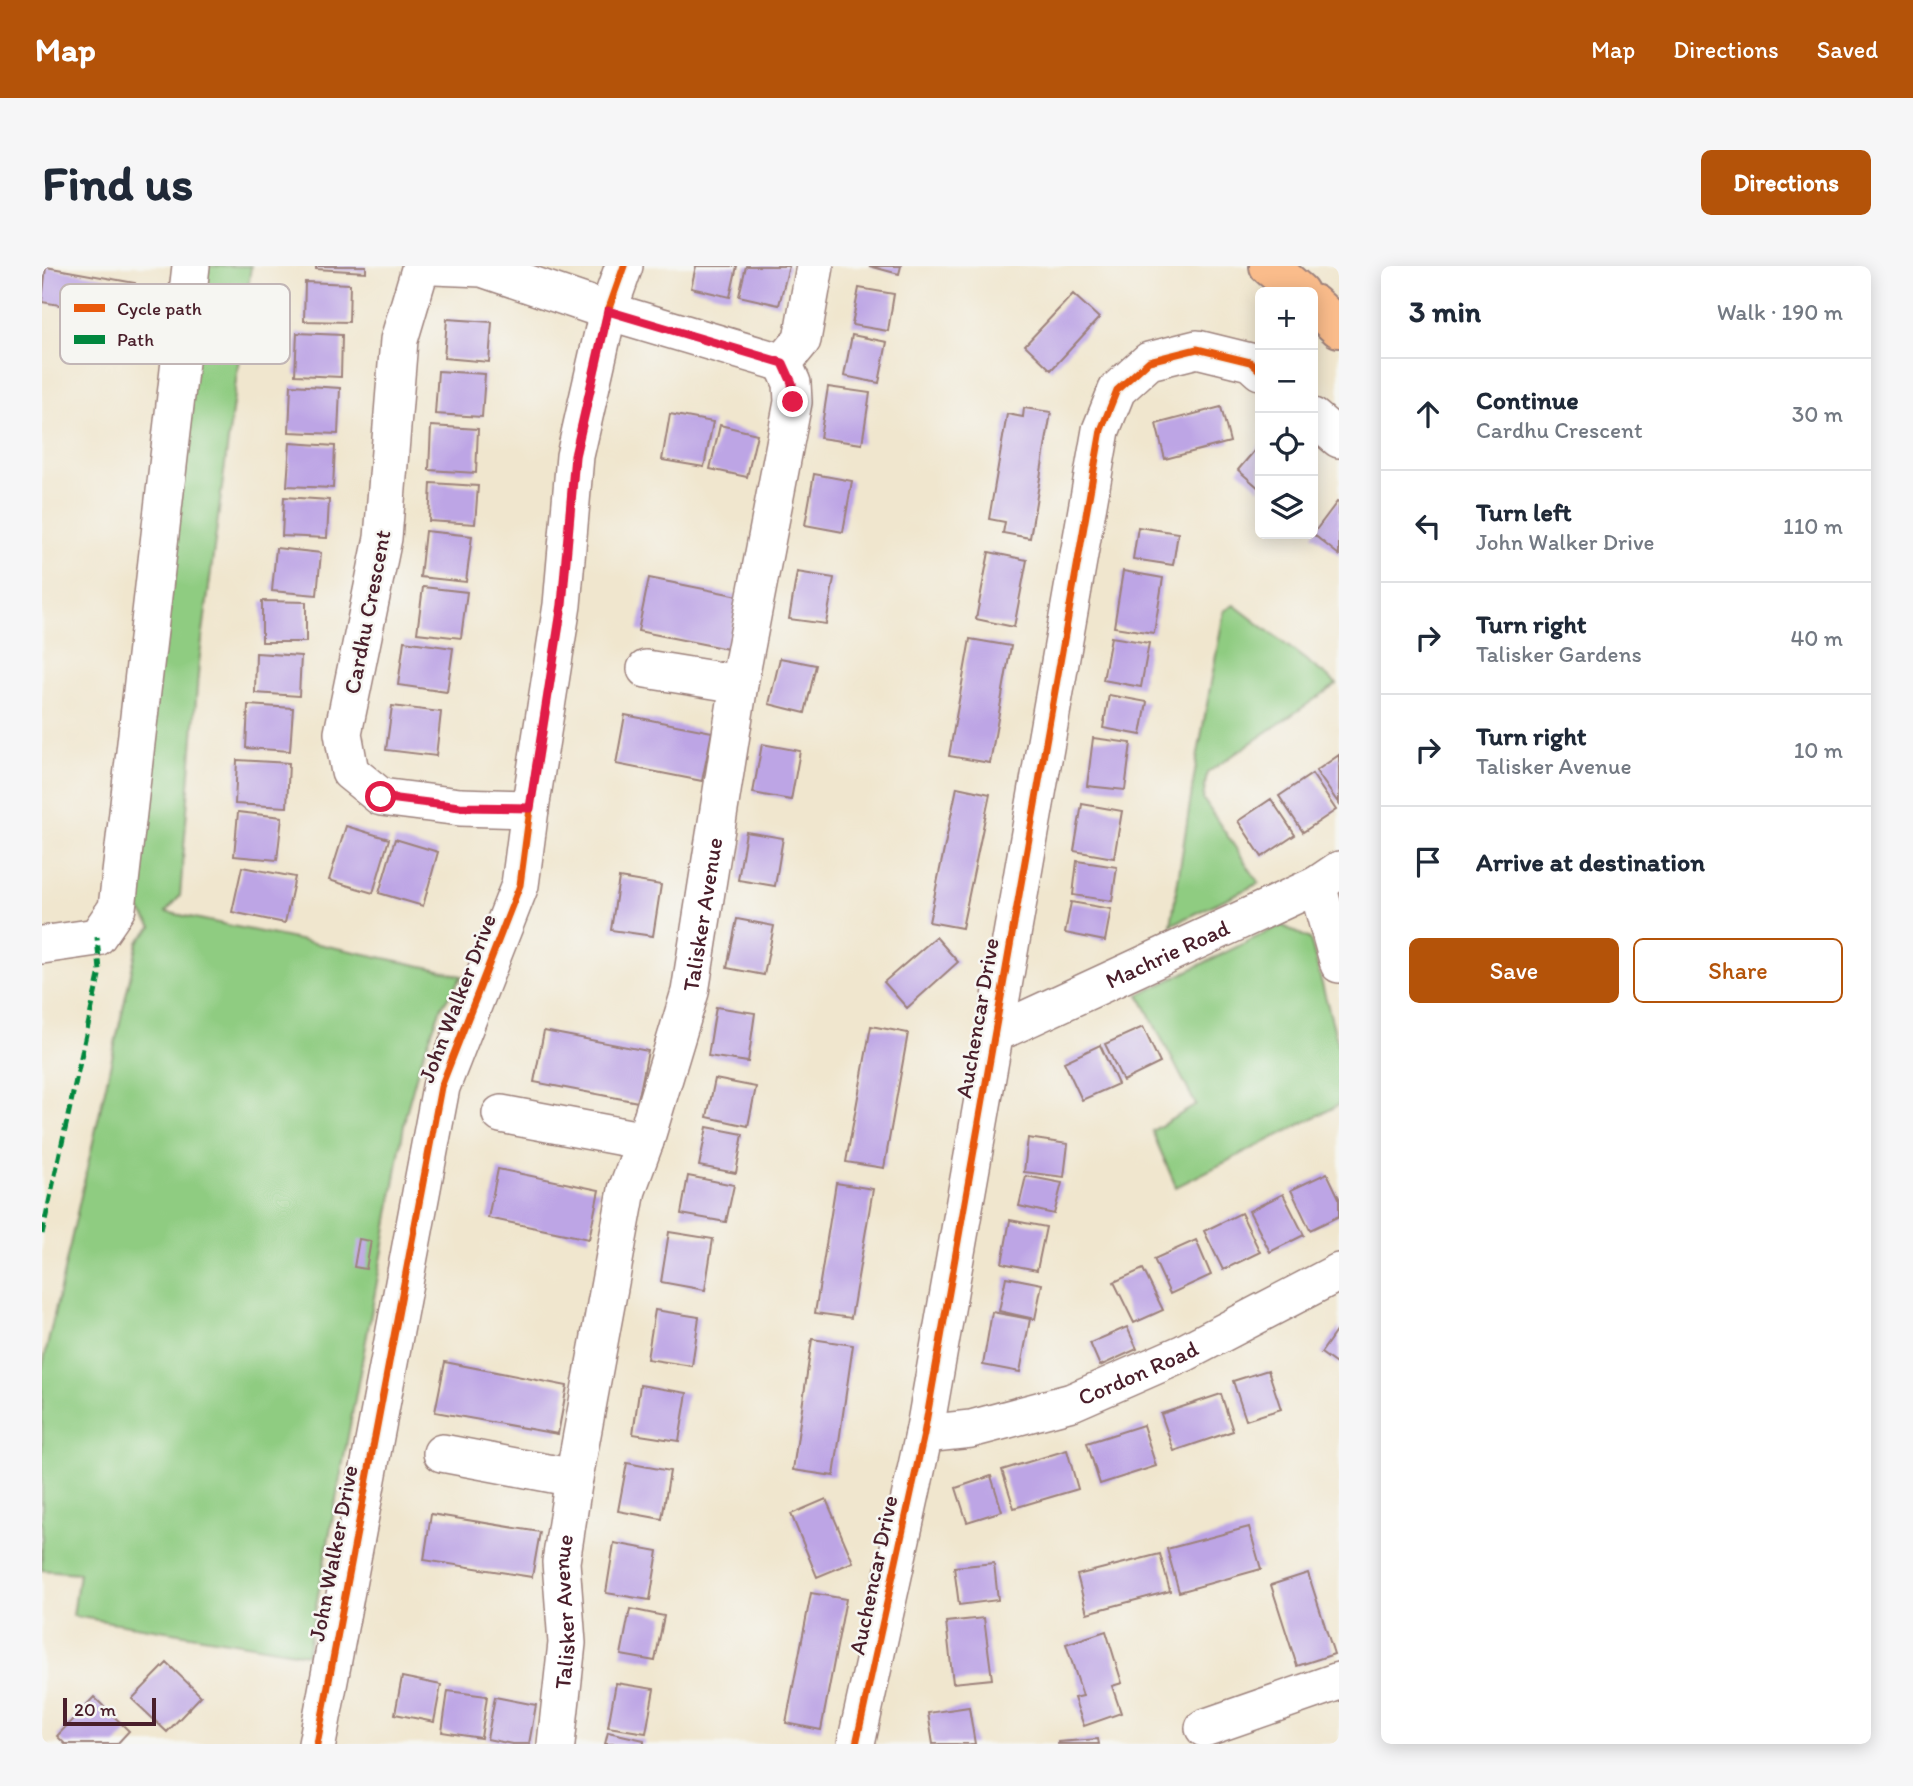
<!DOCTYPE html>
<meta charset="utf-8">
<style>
:root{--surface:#fff;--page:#f6f6f7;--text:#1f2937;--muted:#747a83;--line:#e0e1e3;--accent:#b45309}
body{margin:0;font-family:Itim,sans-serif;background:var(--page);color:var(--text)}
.controls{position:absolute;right:21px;top:21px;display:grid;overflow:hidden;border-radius:10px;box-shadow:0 4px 18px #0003}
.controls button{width:63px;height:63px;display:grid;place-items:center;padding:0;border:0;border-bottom:2px solid var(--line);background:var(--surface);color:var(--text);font:35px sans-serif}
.scale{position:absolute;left:21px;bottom:18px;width:93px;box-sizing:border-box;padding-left:7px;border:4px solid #4a1f2b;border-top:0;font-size:19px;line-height:24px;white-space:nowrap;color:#4a1f2b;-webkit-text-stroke:5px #f6f6f2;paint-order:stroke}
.stop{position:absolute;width:21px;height:21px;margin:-16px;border:5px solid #e11d48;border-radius:50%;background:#fff}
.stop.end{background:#e11d48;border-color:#fff;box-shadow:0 2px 7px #0008}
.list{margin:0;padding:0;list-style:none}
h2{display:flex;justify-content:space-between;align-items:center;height:91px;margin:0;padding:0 28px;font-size:30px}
h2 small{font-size:23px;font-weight:400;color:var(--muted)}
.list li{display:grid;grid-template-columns:46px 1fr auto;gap:21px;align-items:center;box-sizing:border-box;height:112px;padding:0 28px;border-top:2px solid var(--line)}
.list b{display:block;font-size:26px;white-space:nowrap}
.list p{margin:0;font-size:23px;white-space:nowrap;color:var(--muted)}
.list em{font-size:23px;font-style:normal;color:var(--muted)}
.actions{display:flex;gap:14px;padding:21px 28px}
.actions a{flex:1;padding:16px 0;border:2px solid var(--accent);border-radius:10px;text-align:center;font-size:24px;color:var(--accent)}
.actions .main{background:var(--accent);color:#fff}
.icon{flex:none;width:38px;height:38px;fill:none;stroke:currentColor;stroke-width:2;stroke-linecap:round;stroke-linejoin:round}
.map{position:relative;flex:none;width:1297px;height:1478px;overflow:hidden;border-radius:10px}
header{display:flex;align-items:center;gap:42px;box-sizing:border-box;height:98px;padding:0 35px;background:var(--accent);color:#fff}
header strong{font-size:33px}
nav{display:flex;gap:38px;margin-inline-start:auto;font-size:24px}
.intro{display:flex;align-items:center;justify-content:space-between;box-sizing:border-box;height:168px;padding:0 42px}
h1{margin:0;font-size:49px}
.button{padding:18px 32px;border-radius:10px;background:var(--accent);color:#fff;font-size:24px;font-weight:700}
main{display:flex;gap:42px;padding:0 42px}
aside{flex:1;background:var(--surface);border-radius:10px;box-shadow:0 4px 18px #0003}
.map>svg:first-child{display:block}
</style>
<header>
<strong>Map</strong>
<nav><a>Map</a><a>Directions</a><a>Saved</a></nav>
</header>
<div class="intro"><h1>Find us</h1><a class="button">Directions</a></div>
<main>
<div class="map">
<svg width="1297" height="1478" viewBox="0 0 1297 1478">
<rect width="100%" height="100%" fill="#f6f6f2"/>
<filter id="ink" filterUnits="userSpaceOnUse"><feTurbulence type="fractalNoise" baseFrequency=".0143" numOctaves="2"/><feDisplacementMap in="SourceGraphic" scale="14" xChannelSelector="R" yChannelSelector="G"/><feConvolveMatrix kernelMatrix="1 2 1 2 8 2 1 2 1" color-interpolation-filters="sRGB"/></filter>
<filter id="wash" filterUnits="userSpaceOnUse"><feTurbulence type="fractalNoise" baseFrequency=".00686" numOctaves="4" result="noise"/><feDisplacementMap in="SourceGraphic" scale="28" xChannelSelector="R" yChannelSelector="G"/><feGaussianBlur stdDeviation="1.57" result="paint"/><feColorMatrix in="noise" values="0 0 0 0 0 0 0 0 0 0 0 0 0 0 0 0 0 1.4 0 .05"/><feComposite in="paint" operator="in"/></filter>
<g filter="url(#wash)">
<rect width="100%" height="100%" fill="#f0e6ce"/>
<path fill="#8fcc81" stroke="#6c7656" stroke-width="2" d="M160 0H209L157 397 138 630 124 646 394 703 420 710 399 742 377 800 364 847 341 984 265 1388 31 1350 37 1307 0 1304V1103L96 676 110 661 96 641 106 469Z
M1192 339 1295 418 1165 507 1161 533 1217 617 1129 659 1154 499 1182 345Z
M1239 659 1268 673 1297 782V839L1134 921 1110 865 1154 839 1097 729Z"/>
<g id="blocks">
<path fill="#bda5e5" d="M274 0H324V6L274 3Z
M654 0H695L688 31 649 22Z
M704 0H747L737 39 697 30Z
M827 0H859L857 8Z
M4 1 93 17 87 51 0 36Z
M263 16 308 18 307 56 262 55Z
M817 22 852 28 846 65 810 59Z
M1031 28 1057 52 1009 104 983 79Z
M405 53 450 56 447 96 402 92Z
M255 67 300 69 299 111 253 109Z
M810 69 845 76 837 117 802 110Z
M396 105 443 108 440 151 393 148Z
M249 119 298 122 296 168 247 166Z
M786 121 828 127 820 178 778 172Z
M1179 141 1188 176 1123 193 1114 158Z
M982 142 1009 146 988 272 961 267 963 256 947 253 965 148 981 151Z
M628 148 671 156 662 201 620 194Z
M678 159 715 168 705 211 668 203Z
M389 160 436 163 434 207 387 204Z
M248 177 293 180 291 222 245 220Z
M1218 178V223L1196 204Z
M772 208 810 215 801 266 763 259Z
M389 217 436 220 433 258 387 255Z
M242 231 287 234 285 272 240 270Z
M1295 236 1297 237V289L1271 268Z
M1096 261 1136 267 1131 299 1091 293Z
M383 265 430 270 424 316 378 311Z
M234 282 279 287 275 329 230 325Z
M947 286 985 294 972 361 934 353Z
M1081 305 1121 312 1112 367 1072 361Z
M755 306 792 312 784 358 747 353Z
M607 312 697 330 686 383 596 365Z
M381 321 425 326 419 372 375 367Z
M220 335 264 336V376H220Z
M1069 371 1107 377 1099 421 1061 414Z
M928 373 969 380 948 497 907 490Z
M362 375 411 382 405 426 356 419Z
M214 387 259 390 257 430 213 427Z
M738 392 774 399 763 447 727 438Z
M1067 429 1105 436 1099 469 1061 462Z
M206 439 251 442 248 485 204 482Z
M350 440 399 446 394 490 344 484Z
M583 449 670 466 660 515 574 498Z
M1051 472 1089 477 1083 524 1045 520Z
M720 478 758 485 749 534 711 527Z
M1297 489V538L1274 505Z
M195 494 247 497 245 541 193 538Z
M1270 508 1294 544 1261 566 1237 530Z
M915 521 948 528 920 662 887 656Z
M1229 533 1253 569 1220 591 1196 555Z
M1040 538 1080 545 1072 592 1032 585Z
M196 546 240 551 235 594 192 590Z
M304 560 347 573 331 627 287 614Z
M704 566 741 572 733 620 696 614Z
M353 573 396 586 381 640 337 627Z
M1035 595 1075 601 1070 635 1031 629Z
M200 601 253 611 243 657 190 646Z
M577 612 619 619 611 670 569 664Z
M1029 636 1069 643 1063 675 1023 667Z
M695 653 732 660 722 709 685 702Z
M894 671 916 696 865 742 842 716Z
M674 741 713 747 706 796 666 790Z
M829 760 866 767 842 902 804 896Z
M1101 761 1118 797 1081 815 1063 778Z
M502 765 606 785 596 836 492 816Z
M1058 779 1076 818 1040 834 1022 796Z
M673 813 714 821 706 860 665 851Z
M665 861 701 868 694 907 657 900Z
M986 872 1026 878 1022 911 982 906Z
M456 903 557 924 547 973 446 952Z
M1285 907 1297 932V950L1268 964 1249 924Z
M646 910 692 919 684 956 639 948Z
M984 910 1020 917 1012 948 977 940Z
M794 917 831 923 809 1052 773 1047Z
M1241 928 1262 969 1228 986 1207 945Z
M1199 947 1218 986 1181 1004 1162 965Z
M968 954 1004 961 995 1004 960 997Z
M627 966 671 973 663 1024 619 1016Z
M317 973 329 975 324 1003 312 1001Z
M1154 974 1169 1009 1128 1028 1112 993Z
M1101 1003 1121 1044 1092 1057 1072 1016Z
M964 1011 1000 1018 993 1053 957 1045Z
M613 1044 657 1051 650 1100 605 1093Z
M950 1046 988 1053 978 1106 941 1099Z
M1085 1061 1095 1083 1058 1100 1048 1077Z
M1297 1061V1100L1279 1087Z
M770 1073 811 1079 792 1210 751 1204Z
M403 1096 525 1120 516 1168 393 1146Z
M1226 1104 1239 1143 1204 1154 1191 1115Z
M598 1119 645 1127 637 1175 591 1168Z
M1179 1128 1191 1165 1132 1185 1119 1148Z
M1101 1159 1114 1200 1058 1218 1045 1177Z
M1025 1184 1036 1223 972 1242 960 1204Z
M585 1197 628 1205 620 1253 576 1245Z
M949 1210 960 1245 925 1256 914 1222Z
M784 1233 811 1296 775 1311 749 1248Z
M389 1248 498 1266 490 1311 382 1294Z
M1207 1261 1219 1303 1137 1326 1125 1283Z
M572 1277 616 1285 608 1334 564 1327Z
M1118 1288 1128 1325 1045 1347 1035 1309Z
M952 1297 956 1334 917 1339 912 1301Z
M1266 1307 1292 1388 1255 1400 1229 1319Z
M769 1327 804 1333 779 1464 744 1457Z
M588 1343 622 1350 613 1395 579 1389Z
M942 1352 950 1413 911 1417 904 1356Z
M1064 1365 1080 1417 1070 1420 1079 1447 1042 1460 1032 1432 1041 1430 1024 1378Z
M125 1397 159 1430 125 1466 90 1433Z
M360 1411 399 1419 392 1456 353 1448Z
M574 1417 612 1423 604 1467 566 1461Z
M406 1425 445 1430 439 1472 400 1466Z
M52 1431 87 1465 75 1478H23L15 1470Z
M453 1431 494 1439 487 1478H470L445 1473Z
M927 1441 933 1478H891L886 1447Z
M566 1466 602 1474V1478H563Z
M1056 1473 1057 1478H1016V1476Z"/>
</g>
</g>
<g filter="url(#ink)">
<use href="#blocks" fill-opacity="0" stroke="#9d827c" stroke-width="2"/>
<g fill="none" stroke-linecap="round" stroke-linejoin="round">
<defs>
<g id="minor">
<path d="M379 0 357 74 341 272 301 467 308 506 339 531 418 541 488 543"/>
<path d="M392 0 440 2 566 45 741 97 760 74 773 0"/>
<path d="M1271 151 1297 173"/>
<path d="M604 403 697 418"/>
<path d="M1275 619 1297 698"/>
<path d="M0 679 55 671 75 642 149 0"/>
<path id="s1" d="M952 768 1275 619 1297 604"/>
<path d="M459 848 603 875"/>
<path id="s2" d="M882 1168 929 1163 1030 1136 1142 1087 1297 1006"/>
<path d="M400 1187 532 1212"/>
<path d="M1162 1462 1297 1415"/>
<path d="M275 1478 399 821 478 619 488 543 520 339 533 190 566 45 582 0"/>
<path id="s3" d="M514 1478 525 1377 519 1296 532 1212 585 924 603 875 648 726 697 418 751 136 750 117 741 97"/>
<path d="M814 1478 882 1168 1059 164 1075 124 1107 95 1155 83 1208 96 1218 105"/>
</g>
<path id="major" d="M1227 0 1257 26
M1271 38 1297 62"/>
</defs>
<use href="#minor" stroke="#9d827c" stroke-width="40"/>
<use href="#major" stroke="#9d827c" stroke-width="42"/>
<use href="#minor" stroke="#fff" stroke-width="37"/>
<use href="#major" stroke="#fabc8b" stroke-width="38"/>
<path stroke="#00873e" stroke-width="5" stroke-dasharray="10 5" stroke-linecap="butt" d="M0 968 58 705 55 671"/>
<defs>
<path id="cycleway" d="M275 1478 399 821 478 619 488 543 520 339 533 190 566 45 582 0
M814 1478 882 1168 1059 164 1075 124 1107 95 1155 83 1208 96 1218 105"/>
</defs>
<use href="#cycleway" stroke="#f6f6f2" stroke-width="11"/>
<use href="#cycleway" stroke="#e8590c" stroke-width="7"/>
</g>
</g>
<g fill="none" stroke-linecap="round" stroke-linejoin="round" filter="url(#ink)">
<path stroke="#e11d48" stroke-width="9" d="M339 531 418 541 488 542 520 339 533 190 566 45 741 97 750 117 751 136"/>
</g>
<g text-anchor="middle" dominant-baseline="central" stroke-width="5" stroke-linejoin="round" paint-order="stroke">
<g font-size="23" fill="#4a1f2b" stroke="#f6f6f2">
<text transform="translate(325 346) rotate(-79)">Cardhu Crescent</text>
<text stroke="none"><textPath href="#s3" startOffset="847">Talisker Avenue</textPath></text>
<text stroke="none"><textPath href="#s1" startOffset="191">Machrie Road</textPath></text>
<text transform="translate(415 732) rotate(-69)">John Walker Drive</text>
<text transform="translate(935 752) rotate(-80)">Auchencar Drive</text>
<text stroke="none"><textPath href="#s2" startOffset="224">Cordon Road</textPath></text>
<text transform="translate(291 1287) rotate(-79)">John Walker Drive</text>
<text transform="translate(831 1309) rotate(-78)">Auchencar Drive</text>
<text stroke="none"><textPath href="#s3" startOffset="133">Talisker Avenue</textPath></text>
</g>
</g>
<rect x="18" y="18" width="230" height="80" rx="10" fill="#f6f6f2" stroke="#c2b6b6" stroke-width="2"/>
<rect x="32" y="38" width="31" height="8" fill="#e8590c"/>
<rect x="32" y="69" width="31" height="9" fill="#00873e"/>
<g font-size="19" fill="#4a1f2b">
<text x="75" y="49">Cycle path</text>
<text x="75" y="80">Path</text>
</g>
</svg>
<div class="controls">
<button>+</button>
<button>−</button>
<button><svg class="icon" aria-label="locate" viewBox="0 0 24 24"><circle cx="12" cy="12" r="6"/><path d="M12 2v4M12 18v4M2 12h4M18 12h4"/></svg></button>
<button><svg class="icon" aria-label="layers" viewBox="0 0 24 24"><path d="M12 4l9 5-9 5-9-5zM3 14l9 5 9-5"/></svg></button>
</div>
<div class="scale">20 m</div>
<div class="stop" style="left:339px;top:531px"></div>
<div class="stop end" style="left:751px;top:136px"></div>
</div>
<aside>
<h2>3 min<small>Walk · 190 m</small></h2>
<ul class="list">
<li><svg class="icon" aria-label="ahead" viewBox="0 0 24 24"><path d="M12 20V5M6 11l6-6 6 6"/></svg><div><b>Continue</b><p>Cardhu Crescent</p></div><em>30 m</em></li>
<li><svg class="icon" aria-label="left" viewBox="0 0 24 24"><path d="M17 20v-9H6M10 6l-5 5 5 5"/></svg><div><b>Turn left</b><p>John Walker Drive</p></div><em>110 m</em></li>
<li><svg class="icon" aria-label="right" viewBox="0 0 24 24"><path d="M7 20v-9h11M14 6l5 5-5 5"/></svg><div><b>Turn right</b><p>Talisker Gardens</p></div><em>40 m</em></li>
<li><svg class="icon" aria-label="right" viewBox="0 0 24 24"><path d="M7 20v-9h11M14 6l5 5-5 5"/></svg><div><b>Turn right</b><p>Talisker Avenue</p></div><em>10 m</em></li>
<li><svg class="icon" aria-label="arrive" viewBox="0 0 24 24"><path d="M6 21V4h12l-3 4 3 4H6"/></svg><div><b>Arrive at destination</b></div></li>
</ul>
<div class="actions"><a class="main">Save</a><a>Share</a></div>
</aside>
</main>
